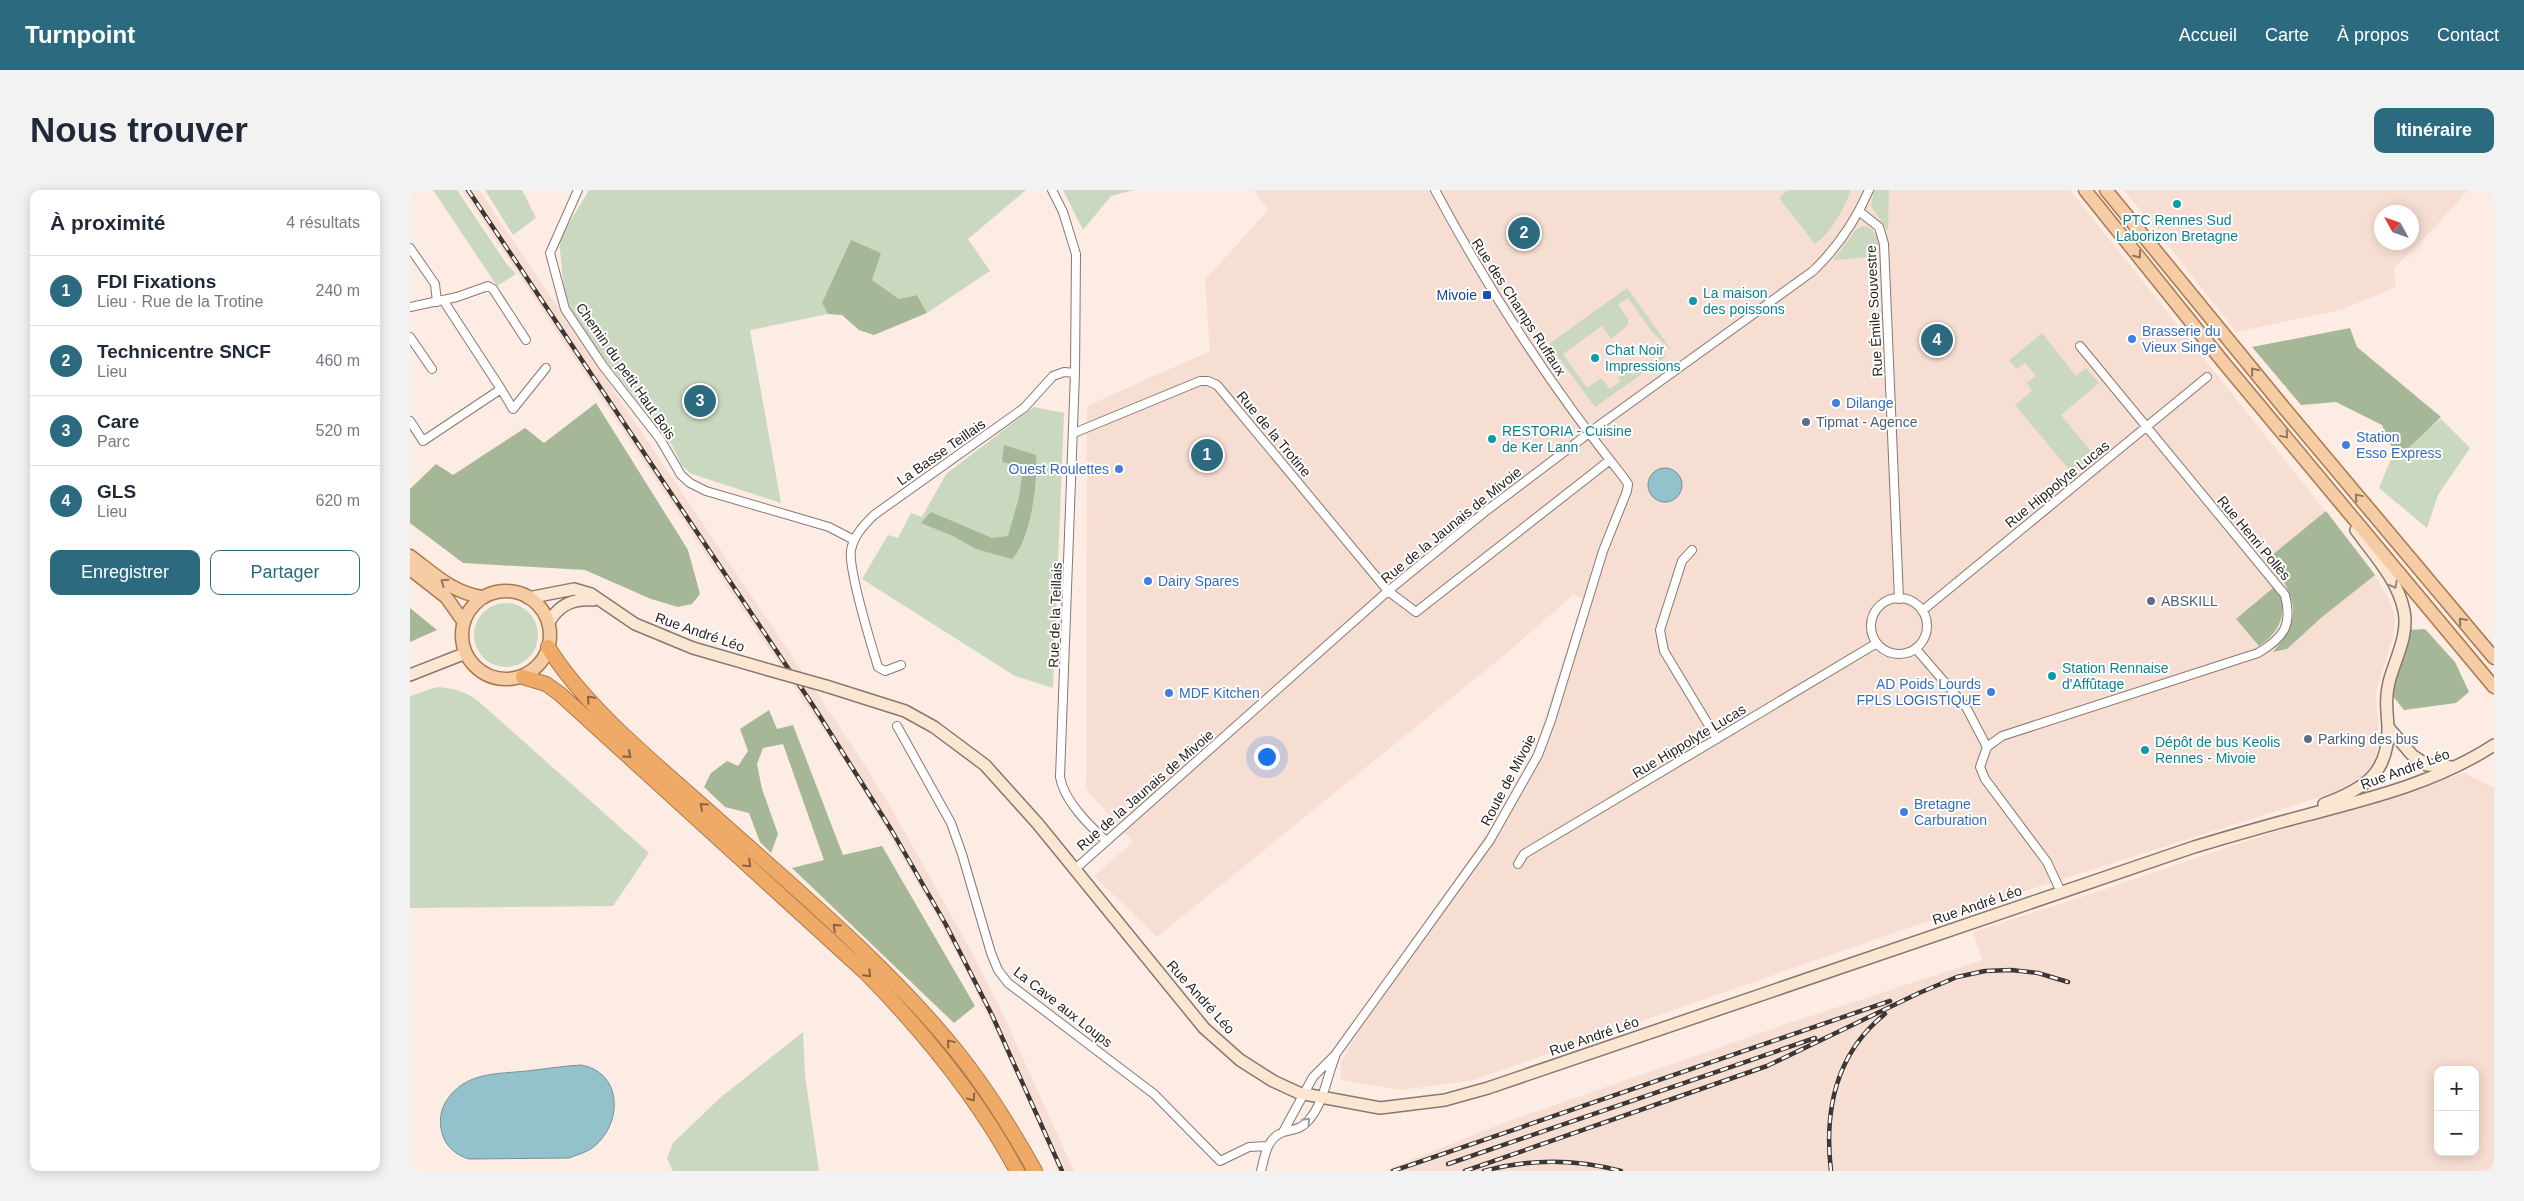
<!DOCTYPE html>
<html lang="fr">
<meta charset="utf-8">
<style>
:root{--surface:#fff;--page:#f2f2f3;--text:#1f2937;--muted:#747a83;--line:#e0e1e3;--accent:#2c6a80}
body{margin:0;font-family:Helvetica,sans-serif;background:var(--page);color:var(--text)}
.controls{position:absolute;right:15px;bottom:15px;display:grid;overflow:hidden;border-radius:10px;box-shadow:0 2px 12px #0003}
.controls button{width:45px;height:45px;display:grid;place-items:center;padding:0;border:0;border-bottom:1px solid var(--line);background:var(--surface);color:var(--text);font:25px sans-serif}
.compass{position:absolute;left:1964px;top:15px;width:45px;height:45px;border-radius:50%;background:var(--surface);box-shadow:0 2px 12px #0003;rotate:310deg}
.you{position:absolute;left:856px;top:566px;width:18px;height:18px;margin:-12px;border:4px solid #fff;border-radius:50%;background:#1a73e8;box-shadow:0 0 0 8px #1a73e833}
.badge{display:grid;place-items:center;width:32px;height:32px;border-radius:50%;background:var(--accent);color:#fff;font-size:16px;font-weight:700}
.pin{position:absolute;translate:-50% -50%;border:2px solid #fff;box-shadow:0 1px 5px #0006}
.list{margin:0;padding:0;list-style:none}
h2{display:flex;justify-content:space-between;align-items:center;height:65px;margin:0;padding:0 20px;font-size:21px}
h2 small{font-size:16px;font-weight:400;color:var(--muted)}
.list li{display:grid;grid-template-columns:32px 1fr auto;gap:15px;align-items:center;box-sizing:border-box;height:70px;padding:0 20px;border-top:1px solid var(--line)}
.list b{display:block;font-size:19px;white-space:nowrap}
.list p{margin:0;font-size:16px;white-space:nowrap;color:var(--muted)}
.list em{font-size:16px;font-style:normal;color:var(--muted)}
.actions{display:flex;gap:10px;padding:15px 20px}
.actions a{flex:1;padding:11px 0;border:1px solid var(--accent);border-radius:10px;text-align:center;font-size:18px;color:var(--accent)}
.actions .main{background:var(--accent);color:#fff}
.map{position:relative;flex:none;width:2084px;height:981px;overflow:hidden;border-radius:10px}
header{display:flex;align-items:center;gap:30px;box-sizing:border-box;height:70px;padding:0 25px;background:var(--accent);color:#fff}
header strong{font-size:24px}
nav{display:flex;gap:28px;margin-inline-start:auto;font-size:18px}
.intro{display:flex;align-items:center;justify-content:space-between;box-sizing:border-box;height:120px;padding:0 30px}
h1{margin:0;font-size:35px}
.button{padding:12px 22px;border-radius:10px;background:var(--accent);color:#fff;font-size:18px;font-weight:700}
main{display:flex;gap:30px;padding:0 30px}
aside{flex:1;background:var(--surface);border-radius:10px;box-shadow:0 2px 12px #0003}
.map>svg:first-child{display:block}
</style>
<header>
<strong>Turnpoint</strong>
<nav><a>Accueil</a><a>Carte</a><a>À propos</a><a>Contact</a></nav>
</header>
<div class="intro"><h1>Nous trouver</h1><a class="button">Itinéraire</a></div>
<main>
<aside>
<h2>À proximité<small>4 résultats</small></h2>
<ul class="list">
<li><span class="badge">1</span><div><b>FDI Fixations</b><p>Lieu · Rue de la Trotine</p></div><em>240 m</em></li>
<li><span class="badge">2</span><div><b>Technicentre SNCF</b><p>Lieu</p></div><em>460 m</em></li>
<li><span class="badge">3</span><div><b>Care</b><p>Parc</p></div><em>520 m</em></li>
<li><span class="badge">4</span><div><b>GLS</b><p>Lieu</p></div><em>620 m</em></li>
</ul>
<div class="actions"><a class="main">Enregistrer</a><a>Partager</a></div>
</aside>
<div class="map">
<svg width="2084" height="981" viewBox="0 0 2084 981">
<rect width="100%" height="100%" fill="#fdece4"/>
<path fill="#f7ded2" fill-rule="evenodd" d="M52 0H69L455 575 491 635 561 761 591 820 664 981H648L613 899 563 795 527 727 450 595Z
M844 0H1660L1960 377 1980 411 1985 429 1983 447 1966 502 1969 553 1965 571 1955 586 1923 603 1492 740 1060 891 991 900 930 890 932 870 982 782 1100 609 1124 562 1173 408 1163 405 1097 463 747 747 684 686 723 652 676 599 677 216 800 161 795 90 858 20Z
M1714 0H2058L2025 37 1984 78 1986 97 1931 120 1826 142ZM2002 22V52H1972V22Z
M2054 583 2084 598V981H973L1096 932 1379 833 1572 770 1563 742 1687 702 1824 655ZM2028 880H2065V962H2028Z"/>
<path fill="#cad8bf" d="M23 0H47L96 73 106 84 87 96Z
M75 0H112L126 28 103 45Z
M179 0H616L558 49 580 81 517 123 507 105 489 109 462 90 412 113 418 124 340 140 371 313 282 284 272 276 262 255 193 167 163 125 154 100 149 50Z
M653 0H724L701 6 673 40Z
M1378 0H1441C1433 20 1423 41 1405 54L1369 8Z
M1464 0H1479L1478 41 1461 16Z
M1453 36C1463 38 1468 46 1469 55H1463L1462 67 1423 70 1446 40Z
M1217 98 1263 162 1243 143 1218 108 1208 114 1218 129V135L1201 149 1192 136 1153 164 1177 198 1191 188 1200 199 1211 191 1208 188 1218 180 1223 185 1249 167 1245 161H1249L1256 167 1185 217 1139 154Z
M1632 143 1666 186 1676 178 1689 193 1651 225 1684 265 1662 283 1605 215 1622 201 1617 193 1626 186 1615 173 1607 179 1599 171Z
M624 217 654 223 643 498 605 486 452 389 478 345 488 348 501 323 512 327 536 284Z
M2031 229 2060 258 2028 305 2017 338 1969 298 1983 264Z
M64 445a32 32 0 1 1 64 0a32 32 0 1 1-64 0Z
M27 497C43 498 55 501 68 511L239 663 203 716 0 718V506Z
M393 842 395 886 409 981H263L257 968 263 953 311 907Z"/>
<path fill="#a5b796" d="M441 50 471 63 462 90 489 109 507 105 517 123 464 145 449 140 432 125 418 124 412 113Z
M1940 138 1947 157 2031 227 1987 269 1972 235 1926 212 1891 215 1842 157Z
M186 213 278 360 290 404 282 414 268 417 241 409 175 380 53 373 0 333V299L26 274 43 285 115 238 134 253Z
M594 255 626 265C628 292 621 349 602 369L566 359 543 346 511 333 521 322 582 348 598 346 609 307 613 277 592 272Z
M1916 321 1965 385 1912 427 1877 459 1863 462C1898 420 1881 409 1861 366Z
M1863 398 1872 409C1875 430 1866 445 1849 456L1826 429Z
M0 418 27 440 0 452Z
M2015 439 2045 472 2059 502 2046 513 1994 520 1982 505 2000 440Z
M359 520 367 539 383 535 433 665 472 656 565 816 544 833 382 678 414 670 373 554 353 558 347 574 352 599 368 644 361 663 350 652 339 623 315 617 294 597 301 583 317 571 328 576 338 561 330 539Z"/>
<path fill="#94c2cc" stroke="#739197" d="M1238 295a17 17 0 1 1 34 0a17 17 0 1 1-34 0Z
M171 875C211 882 213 929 187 954 179 962 169 964 159 968L59 969C47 966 35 956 32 943 29 932 30 920 37 910 55 882 87 884 117 881 134 879 153 876 171 875Z"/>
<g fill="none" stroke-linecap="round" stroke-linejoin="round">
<defs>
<path id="street" d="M168 0 140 63 155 119 193 176 250 249 271 285 280 293 296 301 419 337 444 350
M1450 22 1469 37 1474 54 1489 409
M0 58 25 94 27 112
M33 110 91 199
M0 117 47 107 78 96 83 99 116 150
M0 147 22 179
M665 183 650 587C654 611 679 635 696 651
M0 231 13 251 91 199 103 219 136 178
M664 243 790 191H798L807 195 978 401 1006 422 1200 270
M1282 360 1272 371 1250 440 1254 461 1307 549
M1461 436a28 28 0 1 1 56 0a28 28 0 1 1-56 0Z
M1512 421 1797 187
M1506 459 1556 517 1577 557 1570 577 1575 589 1637 672 1651 702
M491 475 475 481 468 477C461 454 438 379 441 360 444 345 454 335 464 325L614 218 643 186 654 182 665 183 666 64 653 22 642 0
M487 536 541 633 552 664 581 763 588 780 598 793 744 904 810 971 839 957 857 956
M1577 557 1592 546 1848 463C1873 448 1883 436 1875 405L1670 156
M1108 674 1114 664 1467 453
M664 680 978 401 1076 321 1191 234 1403 81C1428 57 1445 32 1459 0
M873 942 903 887 925 865 1080 650 1128 565 1141 530 1193 361 1217 301 1218 294 1214 288C1142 198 1079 101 1025 0
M851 981C855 966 856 949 873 942 883 939 890 940 898 931 914 913 916 889 925 867"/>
<path id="secondary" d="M118 408 164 399 181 404 225 434 283 458 359 480
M138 434C148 415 163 408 183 410
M0 485 56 463
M416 496 495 521 524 537 575 575 628 634 794 838 830 870 863 891 889 903 970 918 1035 910 1078 898 1784 657C1821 646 1859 635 1897 625 1962 608 2027 592 2084 555
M1978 537 2003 566 2017 575 2042 577
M1914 614C1954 599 1979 584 1978 537 1977 519 1975 509 1979 492 1985 469 1999 445 1994 421 1988 390 1964 365 1946 340"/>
<path id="primary" d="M1675 0 1814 173 2084 497
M1696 0 1875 219 2084 468
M0 366C23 383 43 403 72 407
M0 379 36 407 53 431
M52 445a44 44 0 1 1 88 0a44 44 0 1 1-88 0Z"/>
<path id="highway" d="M138 457C175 518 252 579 305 627 387 700 474 773 544 858 575 896 601 938 625 981
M113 487 136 494 150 504 455 782C514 842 567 906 607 981"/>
</defs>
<use href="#street" stroke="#877871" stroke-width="10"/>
<use href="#secondary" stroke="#877871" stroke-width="14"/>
<use href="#primary" stroke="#a9794d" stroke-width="15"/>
<use href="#highway" stroke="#a9794d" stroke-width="16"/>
<use href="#street" stroke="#fff" stroke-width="8"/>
<use href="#secondary" stroke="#fae6d1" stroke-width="11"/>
<use href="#primary" stroke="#f6cca4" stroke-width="12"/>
<use href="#highway" stroke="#f0aa67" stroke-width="14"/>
<defs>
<path id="rail" d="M58 0 404 517 482 641 535 733 582 825 652 981
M1038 974 1405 848
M983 981 1480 811
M1055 981 1357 876 1509 803 1547 787 1575 781 1601 780 1628 783 1658 792
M1074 981C1118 969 1166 969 1211 981
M1421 981C1414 921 1425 864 1475 824"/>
</defs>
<use href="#rail" stroke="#3e3733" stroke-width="4.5"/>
<use href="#rail" stroke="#fff" stroke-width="2.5" stroke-dasharray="8" stroke-linecap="butt"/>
<defs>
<path id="secondary-bridge" d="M359 480 416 496"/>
</defs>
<use href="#secondary-bridge" stroke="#877871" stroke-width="14" stroke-linecap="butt"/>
<use href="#secondary-bridge" stroke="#fae6d1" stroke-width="11"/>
</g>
<defs><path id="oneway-chevron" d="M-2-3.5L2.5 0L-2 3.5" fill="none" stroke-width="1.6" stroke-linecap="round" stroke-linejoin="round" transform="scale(1.25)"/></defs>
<g stroke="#8e7660">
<use href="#oneway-chevron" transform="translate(1728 65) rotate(51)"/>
<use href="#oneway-chevron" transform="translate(1844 181) rotate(-129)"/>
<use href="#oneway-chevron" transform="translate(1875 245) rotate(50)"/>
<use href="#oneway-chevron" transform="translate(1948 307) rotate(-130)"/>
<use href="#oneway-chevron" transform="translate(34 392) rotate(-145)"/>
<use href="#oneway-chevron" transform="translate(2052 431) rotate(-131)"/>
</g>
<use stroke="#9a8c80" href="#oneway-chevron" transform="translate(1984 395) rotate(62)"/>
<g stroke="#8a6442">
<use href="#oneway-chevron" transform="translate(180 509) rotate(-133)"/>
<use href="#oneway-chevron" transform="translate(218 565) rotate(42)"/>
<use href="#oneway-chevron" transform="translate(293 616) rotate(-138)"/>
<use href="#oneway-chevron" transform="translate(338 674) rotate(43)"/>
<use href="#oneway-chevron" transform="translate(426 737) rotate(-137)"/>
<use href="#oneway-chevron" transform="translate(458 784) rotate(45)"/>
<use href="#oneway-chevron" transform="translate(540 853) rotate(-130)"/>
<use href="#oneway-chevron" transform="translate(562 908) rotate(56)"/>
</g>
<use stroke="#9d9a99" href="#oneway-chevron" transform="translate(897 931) rotate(-47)"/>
<g fill="#0f9aa8" stroke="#fff" stroke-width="2">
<circle cx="1767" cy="14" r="5"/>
<circle cx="1283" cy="111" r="5"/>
<circle cx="1185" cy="168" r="5"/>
<circle cx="1082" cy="249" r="5"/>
<circle cx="1642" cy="486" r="5"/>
<circle cx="1735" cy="560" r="5"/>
</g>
<rect fill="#1a4fb4" stroke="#fff" stroke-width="2" x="1072" y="100" width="10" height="10" rx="2.5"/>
<g fill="#3f7fe0" stroke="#fff" stroke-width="2">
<circle cx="1722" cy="149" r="5"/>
<circle cx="1426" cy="213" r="5"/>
<circle cx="1936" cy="255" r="5"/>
<circle cx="709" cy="279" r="5"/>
<circle cx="738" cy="391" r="5"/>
<circle cx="1581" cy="502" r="5"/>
<circle cx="759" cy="503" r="5"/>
<circle cx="1494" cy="622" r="5"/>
</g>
<g fill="#5c6f8a" stroke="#fff" stroke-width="2">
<circle cx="1396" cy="232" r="5"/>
<circle cx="1741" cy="411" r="5"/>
<circle cx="1898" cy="549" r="5"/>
</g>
<g text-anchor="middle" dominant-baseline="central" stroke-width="4" stroke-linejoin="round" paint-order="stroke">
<g font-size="14" fill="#0d838f" stroke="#fff" text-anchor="start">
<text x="1767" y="30" text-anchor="middle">PTC Rennes Sud<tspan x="1767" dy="16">Laborizon Bretagne</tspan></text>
<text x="1293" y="103">La maison<tspan x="1293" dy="16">des poissons</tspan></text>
<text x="1195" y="160">Chat Noir<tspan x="1195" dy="16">Impressions</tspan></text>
<text x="1092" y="241">RESTORIA - Cuisine<tspan x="1092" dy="16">de Ker Lann</tspan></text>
<text x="1652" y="478">Station Rennaise<tspan x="1652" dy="16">d'Affûtage</tspan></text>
<text x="1745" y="552">Dépôt de bus Keolis<tspan x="1745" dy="16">Rennes - Mivoie</tspan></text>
</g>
<g font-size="14" fill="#164399" stroke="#fff" text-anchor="end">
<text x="1067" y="105">Mivoie</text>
</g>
<g font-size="14" fill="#251f1c" stroke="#fff">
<text transform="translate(1109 117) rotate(57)">Rue des Champs Ruffaux</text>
<text transform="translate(1464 121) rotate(-93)">Rue Émile Souvestre</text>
<text transform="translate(216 181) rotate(55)">Chemin du petit Haut Bois</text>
<text transform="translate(864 244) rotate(50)">Rue de la Trotine</text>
<text transform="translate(531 262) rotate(-35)">La Basse Teillais</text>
<text transform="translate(1647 294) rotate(-39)">Rue Hippolyte Lucas</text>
<text transform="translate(1041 335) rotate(-39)">Rue de la Jaunais de Mivoie</text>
<text transform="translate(1844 348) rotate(50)">Rue Henri Pollès</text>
<text transform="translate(645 425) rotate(-88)">Rue de la Teillais</text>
<text transform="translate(290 442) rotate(19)">Rue André Léo</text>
<text transform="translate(1279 551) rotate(-31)">Rue Hippolyte Lucas</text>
<text transform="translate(1995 579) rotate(-20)">Rue André Léo</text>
<text transform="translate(1098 590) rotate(-62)">Route de Mivoie</text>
<text transform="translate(735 600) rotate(-41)">Rue de la Jaunais de Mivoie</text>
<text transform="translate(1567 715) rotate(-19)">Rue André Léo</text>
<text transform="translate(791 807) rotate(48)">Rue André Léo</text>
<text transform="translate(653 817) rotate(38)">La Cave aux Loups</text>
<text transform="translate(1184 846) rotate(-19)">Rue André Léo</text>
</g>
<g font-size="14" fill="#366cbe" stroke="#fff" text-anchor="start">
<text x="1732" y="141">Brasserie du<tspan x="1732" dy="16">Vieux Singe</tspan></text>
<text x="1436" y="213">Dilange</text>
<text x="1946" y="247">Station<tspan x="1946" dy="16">Esso Express</tspan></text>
<text x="699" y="279" text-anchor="end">Ouest Roulettes</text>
<text x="748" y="391">Dairy Spares</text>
<text x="1571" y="494" text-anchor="end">AD Poids Lourds<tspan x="1571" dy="16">FPLS LOGISTIQUE</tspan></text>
<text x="769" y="503">MDF Kitchen</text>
<text x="1504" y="614">Bretagne<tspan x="1504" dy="16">Carburation</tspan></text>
</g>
<g font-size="14" fill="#4e5e75" stroke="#fff" text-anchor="start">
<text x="1406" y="232">Tipmat - Agence</text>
<text x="1751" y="411">ABSKILL</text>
<text x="1908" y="549">Parking des bus</text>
</g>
</g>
</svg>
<div class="controls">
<button>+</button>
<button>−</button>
</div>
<svg class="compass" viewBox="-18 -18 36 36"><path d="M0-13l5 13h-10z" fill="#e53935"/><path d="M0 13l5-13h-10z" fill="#747a83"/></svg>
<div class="you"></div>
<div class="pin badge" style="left:797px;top:265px">1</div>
<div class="pin badge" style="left:1114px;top:43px">2</div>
<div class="pin badge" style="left:290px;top:211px">3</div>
<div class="pin badge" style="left:1527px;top:150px">4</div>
</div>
</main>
